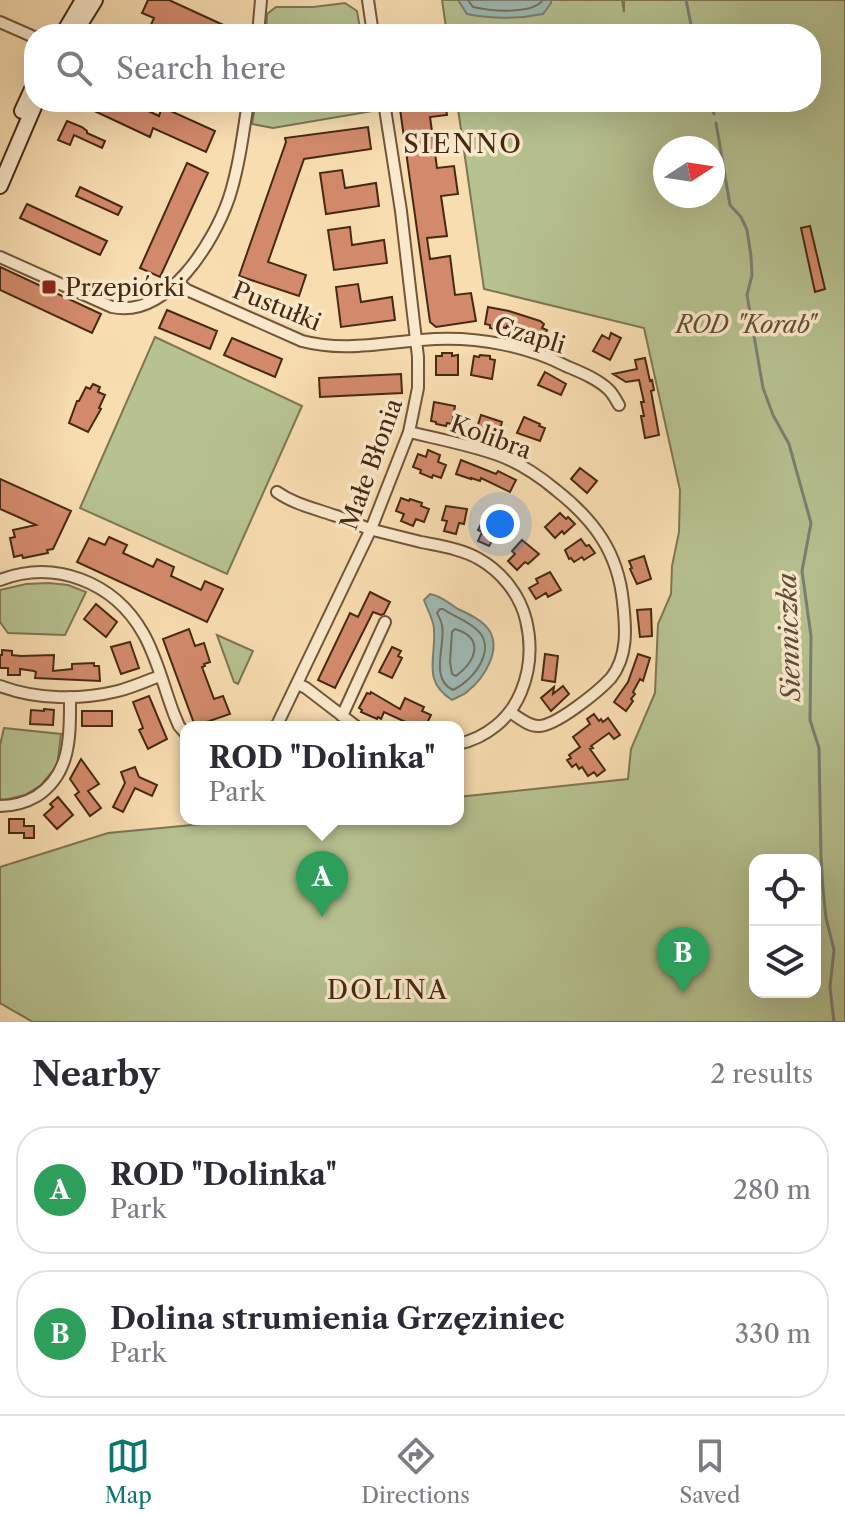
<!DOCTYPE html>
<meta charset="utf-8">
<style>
:root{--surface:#fff;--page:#f7f7f7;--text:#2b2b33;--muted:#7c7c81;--line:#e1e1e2;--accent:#0f766e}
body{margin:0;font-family:"Libre Caslon Text",serif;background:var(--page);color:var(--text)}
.controls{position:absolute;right:24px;bottom:24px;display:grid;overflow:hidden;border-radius:16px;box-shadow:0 8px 32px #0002}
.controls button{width:72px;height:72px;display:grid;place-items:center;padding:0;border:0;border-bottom:2px solid var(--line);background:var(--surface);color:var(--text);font:40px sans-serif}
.compass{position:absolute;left:653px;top:136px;width:72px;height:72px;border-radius:50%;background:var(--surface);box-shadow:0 8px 32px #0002;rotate:78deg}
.you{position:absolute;left:500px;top:524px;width:28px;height:28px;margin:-20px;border:6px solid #fff;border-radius:50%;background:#1a73e8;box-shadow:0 0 0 12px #1a73e833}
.badge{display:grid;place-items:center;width:52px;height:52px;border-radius:50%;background:var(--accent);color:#fff;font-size:26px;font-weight:700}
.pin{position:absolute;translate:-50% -66px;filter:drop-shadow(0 2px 4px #0008)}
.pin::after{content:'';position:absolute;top:42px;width:28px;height:24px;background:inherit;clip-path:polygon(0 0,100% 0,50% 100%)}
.popup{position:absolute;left:180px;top:721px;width:284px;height:104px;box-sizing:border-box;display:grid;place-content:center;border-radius:16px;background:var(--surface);filter:drop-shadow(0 2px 6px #0005);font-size:26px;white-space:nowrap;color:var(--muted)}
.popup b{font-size:30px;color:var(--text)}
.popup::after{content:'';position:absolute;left:50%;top:100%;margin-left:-16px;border:16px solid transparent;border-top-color:var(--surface)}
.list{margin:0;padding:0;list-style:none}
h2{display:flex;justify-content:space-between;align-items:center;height:104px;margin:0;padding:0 32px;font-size:34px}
h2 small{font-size:26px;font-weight:400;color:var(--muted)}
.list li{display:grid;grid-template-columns:52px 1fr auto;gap:24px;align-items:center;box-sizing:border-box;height:128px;margin:0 16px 16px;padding:0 16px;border:2px solid var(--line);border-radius:32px}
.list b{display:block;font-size:30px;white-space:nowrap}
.list p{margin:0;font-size:26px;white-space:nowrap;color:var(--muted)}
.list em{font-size:26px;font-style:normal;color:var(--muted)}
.icon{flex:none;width:44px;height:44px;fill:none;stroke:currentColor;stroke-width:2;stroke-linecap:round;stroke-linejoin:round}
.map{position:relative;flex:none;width:845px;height:1022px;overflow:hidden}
.search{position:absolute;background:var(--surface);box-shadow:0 8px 32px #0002;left:24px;right:24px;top:24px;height:88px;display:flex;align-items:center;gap:20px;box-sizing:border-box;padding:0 28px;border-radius:32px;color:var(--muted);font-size:30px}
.sheet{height:392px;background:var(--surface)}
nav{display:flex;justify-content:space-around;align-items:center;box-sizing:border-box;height:112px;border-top:2px solid var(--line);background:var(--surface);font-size:22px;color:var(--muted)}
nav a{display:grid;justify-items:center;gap:4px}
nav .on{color:var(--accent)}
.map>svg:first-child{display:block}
</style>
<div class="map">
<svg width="845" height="1022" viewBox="0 0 845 1022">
<rect width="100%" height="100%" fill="#f8ddb1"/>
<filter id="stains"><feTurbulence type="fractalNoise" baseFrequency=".0025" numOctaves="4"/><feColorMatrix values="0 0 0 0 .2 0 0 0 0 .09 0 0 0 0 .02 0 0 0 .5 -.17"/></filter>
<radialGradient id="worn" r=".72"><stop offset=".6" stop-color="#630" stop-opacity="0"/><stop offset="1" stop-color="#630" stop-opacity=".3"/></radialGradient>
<path fill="#b7c291" stroke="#7e7652" stroke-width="2" fill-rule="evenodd" d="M442 0H622L624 12V0H845V1022H33L0 1003V867L108 833 256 819H458V797L628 779 631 749 655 693 658 624 671 594 672 566 679 532 680 490 644 328 484 289 457 102H811V34H447ZM665 148H713V196H665ZM755 860H815V992H755Z
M345 3 357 11 361 34H266L267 14 276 7H313Z
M256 102H372L373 111 273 128 252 124Z
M155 337 302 406 227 574 80 508Z
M49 583 68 585 86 592 65 635 8 633 0 622V590L26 584Z
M217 635 253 651 238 684 234 682Z
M4 728 61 734 57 766 41 785 25 795 4 800 0 799V745Z"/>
<path fill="#9fbab4" stroke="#7b8073" stroke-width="2" d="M458 0H551V3L543 14C518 19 492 19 467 14Z
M430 594C442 596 448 603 458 609 469 614 482 620 489 630 502 650 484 678 468 691 464 695 457 697 452 700 422 681 436 659 434 630 434 620 427 609 424 600Z"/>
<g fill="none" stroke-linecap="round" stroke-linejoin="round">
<path stroke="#727263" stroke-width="2" d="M468 0 473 7C490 11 532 15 543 0
M440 609H443C453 616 466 620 476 629 499 648 473 681 453 690 429 679 446 644 442 625 441 620 439 617 437 613Z
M455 629C485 638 476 661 456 676L452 674 450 662 452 632Z"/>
<path stroke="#7b8073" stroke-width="3" d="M686 0 693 34
M711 102 714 114
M716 123 730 205 741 217 747 230 751 256 752 275 747 295 763 388 773 415 789 444 811 523 802 571 811 636 810 720 819 748 821 857 823 889 826 918 834 950 830 987 834 1022"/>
</g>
<path fill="#d38a6c" stroke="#462912" stroke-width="2" d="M148 0H169L243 34H147L154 18 142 13Z
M91 102H129L159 116 162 107 215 131 206 152 153 128 150 137 88 108Z
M399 102H445L447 115 430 117 437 168 454 166 458 194 441 196 447 236 427 238 430 259 450 256 455 295 471 293 476 321 436 327 430 322Z
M67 121 82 127 87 131V133L105 141 102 148 74 135 70 145 58 140Z
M368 127 371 149 304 159 268 262 306 275 299 296 239 276 286 142 285 138Z
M187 163 208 173 160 277 140 268Z
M342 170 345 188 376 183 379 206 326 214 320 173Z
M80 187 122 207 118 215 76 196Z
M27 204 107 241 100 255 20 218Z
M810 226 825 289 815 292 801 228Z
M350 227 352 245 384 240 387 263 334 270 328 230Z
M0 267 101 314 92 333 0 290Z
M358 284 361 302 392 297 395 320 341 327 336 287Z
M488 307 509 311 540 321 544 324 542 328 547 330 544 339 507 326 506 328 501 327 500 330 490 328V325L485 324Z
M167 310 217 331 210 349 159 328Z
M611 333 621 338 610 360 593 351 602 335 609 339Z
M232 338 282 359 275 377 224 355Z
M442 353H452V356L458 355V375H436V356H442Z
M480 355 490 356V359L495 360 492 379 471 375 474 356 479 357Z
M645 358 650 381 652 380 654 390 651 391 659 435 645 438 641 416H644L641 402H644L639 380 626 382 613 374 637 369 635 360Z
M545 372 566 384 561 395 538 385Z
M401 374 402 393 320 397 319 378Z
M93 384 100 387 98 392 105 395 99 408 101 409 88 432 69 423 77 401H79L86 387 90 389Z
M434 402 455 406 452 424 447 423 446 426 436 424V422L431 421Z
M481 415 502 422 498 437 476 431Z
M524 417 540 424 539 426 545 428 540 441 517 433Z
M428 450 440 455 438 462 446 465 441 478 433 475 432 478 420 473 421 470 413 467 418 454 426 457Z
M461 460 496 474 498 471 516 480 510 492 481 478 480 481 471 478V479L456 474Z
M580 468 597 481 587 493 571 479Z
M0 479 71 511 53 549 47 550 48 553 23 558 22 555 14 557 10 538 15 537 13 530 36 525 0 509Z
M401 498 409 501 410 499 422 503 421 506 429 509 424 522 416 519 413 526 401 521 404 514 396 511Z
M446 506 467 509 464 524 459 523 456 534 444 531 447 521 442 520Z
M560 513 566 519 568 517 575 524 564 534 562 531 555 538 545 527Z
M485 516 505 524 499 538 495 536 489 546 478 541 482 532 478 530Z
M109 537 127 545 123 553 153 567 157 559 174 567 171 576 201 590 205 581 223 589 207 622 77 562 89 538 105 545Z
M581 539 586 546 589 545 595 553 584 560 582 557 574 562 571 558 569 559 565 550Z
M522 540 539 554 528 564 525 562 517 570 508 561 515 554 512 551Z
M644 556 651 579 637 584 630 569 632 568 629 561Z
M550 572 561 590 548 597 546 593 536 599 529 588 538 583 536 579Z
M370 592 390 602 384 614 381 615 373 612 335 688 318 680 350 613 358 617Z
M96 604 117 622 106 637 84 619Z
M651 609 652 636 640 637 637 610Z
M189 629 195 646 204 643 210 662 204 664 205 666 202 667 214 699 223 696 230 714 195 726 163 639Z
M130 642 139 668 121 674 111 647Z
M392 647 401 651 398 656 402 658 392 678 379 672Z
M2 650 12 651V655L21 656 54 655 53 671 72 669V664L94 663V666H99L100 681 35 678 36 672 34 671 20 669V675H8V668H0V655H2Z
M545 654 558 656 555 682 542 680Z
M638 654 650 658 643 681 640 679 633 692 635 694 631 699 633 701 626 711 614 702 628 682Z
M563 686 569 694 551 711 541 698 554 687 553 694Z
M371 692 400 709 405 698 424 707 422 711 431 715 425 727H408L410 724 384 712 381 719 378 717 377 719 361 712 362 710 359 708 367 693 370 694Z
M149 696 167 739 148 749 139 730 143 728 133 702Z
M44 709 54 710 53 725 30 724 31 710 44 711Z
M82 711H112V726H82Z
M594 714 599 721 601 719 603 722 608 718 620 735 614 739 609 733 591 746 593 748 590 749 605 770 597 776 594 772 588 776 582 767 579 769 576 764 572 767 567 760 571 758 569 755 580 747 573 737 590 724 587 719Z
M81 759 99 784 88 791 101 808 90 816 75 795 79 792 70 779Z
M135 767 139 777 157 785 152 796 135 788 123 812 113 807 125 783 121 772Z
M58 797 73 815 57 829 44 815 53 807 50 804Z
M9 819H24V826H34V838H24V833H9Z"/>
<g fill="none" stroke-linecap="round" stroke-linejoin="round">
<defs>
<path id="street" d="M368 0 373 34
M0 22 34 37
M258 34 261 0
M0 257 112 307C167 319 214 242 229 198 239 167 243 134 248 102
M177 282 187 290 302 341C347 353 390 341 435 339 479 337 527 346 566 366 580 372 598 379 609 390 613 394 616 400 619 405
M409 432C439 439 470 445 498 455 520 463 538 475 556 490 594 520 618 552 623 602 626 629 628 656 611 678 599 691 555 727 538 726 528 726 518 717 510 712
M277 492C294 504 313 508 333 515 347 519 360 526 373 530 389 534 405 538 421 542 440 546 462 549 479 559 502 572 520 595 526 620 532 645 531 668 521 692 510 719 486 738 458 744
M0 580C55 559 114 582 143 633 157 657 164 688 174 714L179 726 186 734
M298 684 306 688 357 727
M0 686C37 700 81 700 118 691 133 687 146 681 160 676
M342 716 385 622
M276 727 371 529 409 432 418 388V357L401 211 384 102
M0 806C13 806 25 803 37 796 72 773 70 734 70 697"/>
<path id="secondary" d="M63 34 83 0
M74 34 95 0
M22 111 34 85
M0 186 36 102"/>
</defs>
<use href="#street" stroke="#72563a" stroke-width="14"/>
<use href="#secondary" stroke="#462912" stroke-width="18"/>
<use href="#street" stroke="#fae9cc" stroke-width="10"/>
<use href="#secondary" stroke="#fae9cc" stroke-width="14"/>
</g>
<rect fill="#8f2418" stroke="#fae9cc" stroke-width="3" x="41" y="279" width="16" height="16" rx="4"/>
<g text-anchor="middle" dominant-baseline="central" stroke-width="7" stroke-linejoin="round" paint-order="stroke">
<g font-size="24" fill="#462912" stroke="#fae9cc" text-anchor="start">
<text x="65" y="287">Przepiórki</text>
</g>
<g font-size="24" fill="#462912" stroke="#fae9cc">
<text transform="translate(277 306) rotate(22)">Pustułki</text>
<text transform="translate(530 335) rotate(17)">Czapli</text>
<text transform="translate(491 437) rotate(20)">Kolibra</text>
<text transform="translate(371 464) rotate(-70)">Małe Błonia</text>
</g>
<g font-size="24" font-style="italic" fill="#624f32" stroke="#fae9cc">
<text x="745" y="324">ROD "Korab"</text>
</g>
<g font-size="26" letter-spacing="2" fill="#462912" stroke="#fae9cc">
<text x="463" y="144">SIENNO</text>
<text x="388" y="990">DOLINA</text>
</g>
<g font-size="26" font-style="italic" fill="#5c4d3a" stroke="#fae9cc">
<text transform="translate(789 637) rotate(-92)">Sienniczka</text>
</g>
</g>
<rect width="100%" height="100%" filter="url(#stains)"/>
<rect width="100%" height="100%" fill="url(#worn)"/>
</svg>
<div class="controls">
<button><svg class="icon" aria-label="locate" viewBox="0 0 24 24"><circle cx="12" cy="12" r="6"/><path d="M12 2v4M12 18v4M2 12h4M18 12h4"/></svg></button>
<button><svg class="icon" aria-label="layers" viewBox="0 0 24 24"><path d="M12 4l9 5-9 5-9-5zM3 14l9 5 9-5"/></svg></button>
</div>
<svg class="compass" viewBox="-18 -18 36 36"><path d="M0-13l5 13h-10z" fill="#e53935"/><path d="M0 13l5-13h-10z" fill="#7c7c81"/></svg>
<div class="you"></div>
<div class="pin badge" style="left:322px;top:917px;background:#2e9e5b">A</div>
<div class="popup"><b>ROD &quot;Dolinka&quot;</b>Park</div>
<div class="pin badge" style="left:683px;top:993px;background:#2e9e5b">B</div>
<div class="search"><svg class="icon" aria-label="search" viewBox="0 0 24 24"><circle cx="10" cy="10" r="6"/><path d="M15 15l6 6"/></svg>Search here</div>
</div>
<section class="sheet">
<h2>Nearby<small>2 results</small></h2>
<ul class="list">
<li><span class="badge" style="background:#2e9e5b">A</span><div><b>ROD &quot;Dolinka&quot;</b><p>Park</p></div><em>280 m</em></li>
<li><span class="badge" style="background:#2e9e5b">B</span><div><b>Dolina strumienia Grzęziniec</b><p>Park</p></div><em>330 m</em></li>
</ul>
</section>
<nav>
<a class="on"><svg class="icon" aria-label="map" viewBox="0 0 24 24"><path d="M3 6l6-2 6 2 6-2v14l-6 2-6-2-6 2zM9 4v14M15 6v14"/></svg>Map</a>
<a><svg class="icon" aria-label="directions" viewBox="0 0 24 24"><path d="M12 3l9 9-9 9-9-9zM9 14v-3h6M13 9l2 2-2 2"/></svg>Directions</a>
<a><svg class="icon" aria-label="saved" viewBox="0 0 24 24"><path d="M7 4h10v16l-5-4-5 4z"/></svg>Saved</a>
</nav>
